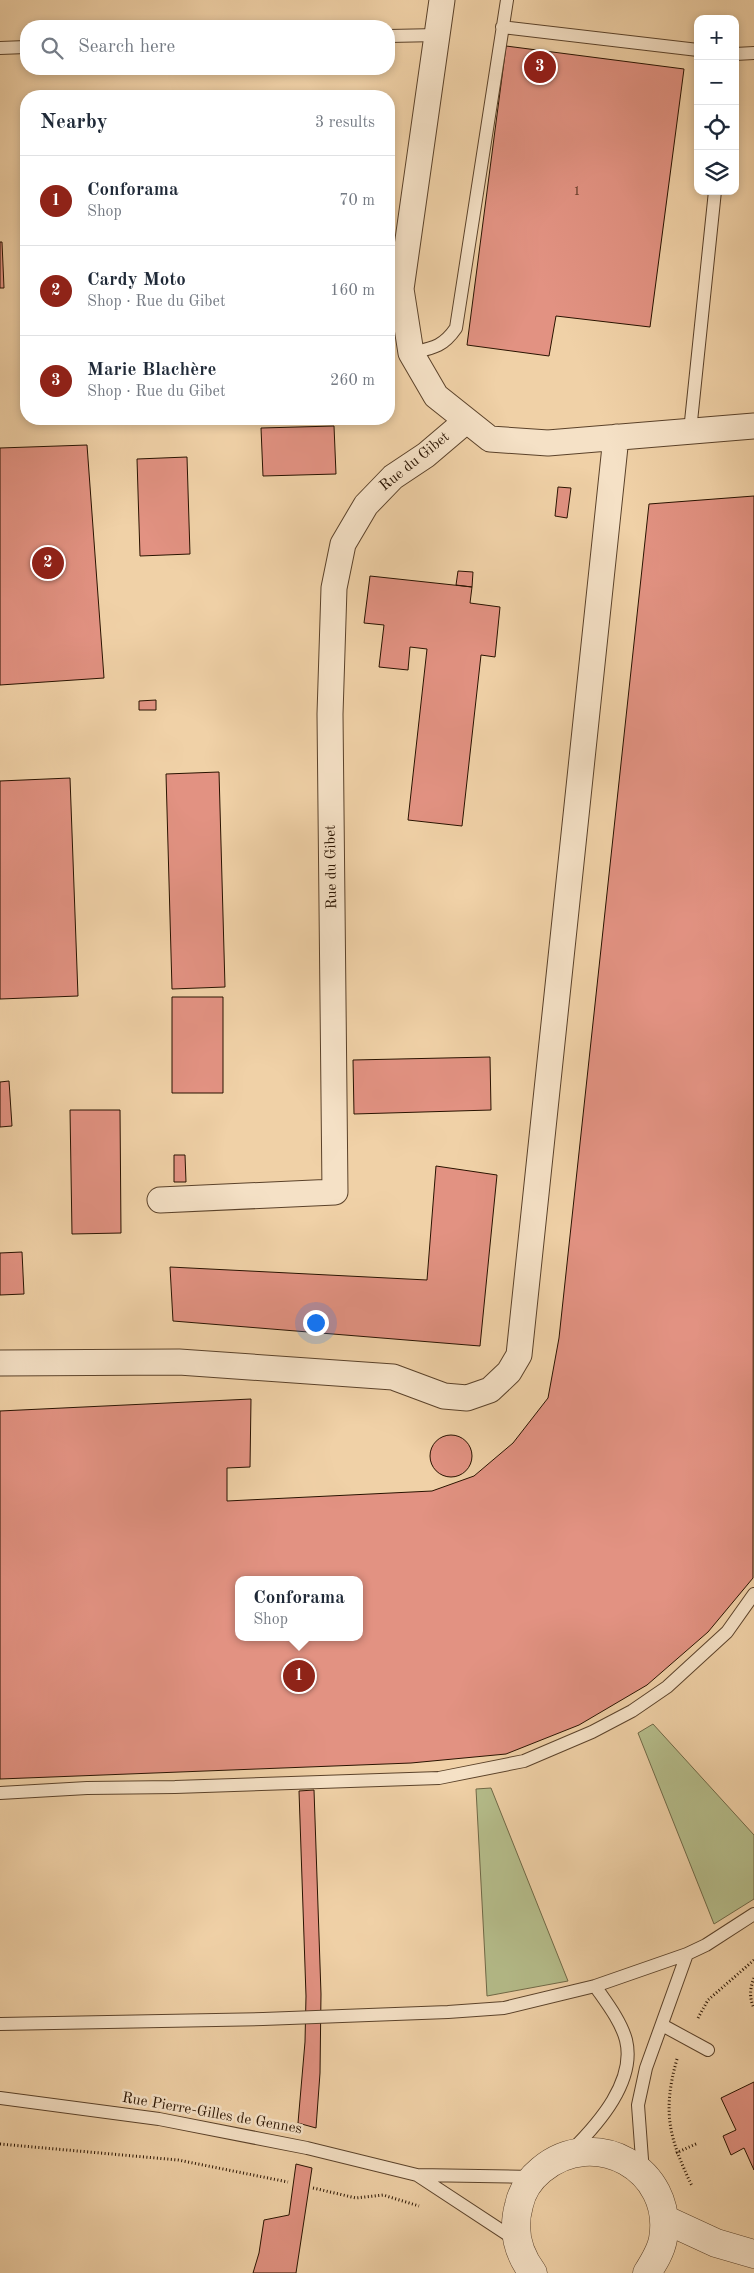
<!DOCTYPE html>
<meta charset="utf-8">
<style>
:root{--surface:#fff;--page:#f2f2f3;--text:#1f2937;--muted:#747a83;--line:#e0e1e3;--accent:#8f2418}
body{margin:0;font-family:"Old Standard TT",serif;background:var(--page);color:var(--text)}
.controls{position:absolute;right:15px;top:15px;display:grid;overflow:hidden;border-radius:10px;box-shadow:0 2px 8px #0003}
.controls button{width:45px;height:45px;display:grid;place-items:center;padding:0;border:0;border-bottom:1px solid var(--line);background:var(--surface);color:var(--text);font:25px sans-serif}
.you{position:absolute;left:315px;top:1322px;width:18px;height:18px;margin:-12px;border:4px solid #fff;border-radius:50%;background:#1a73e8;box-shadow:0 0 0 8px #1a73e833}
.badge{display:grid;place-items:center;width:32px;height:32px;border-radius:50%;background:var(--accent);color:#fff;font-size:16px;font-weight:700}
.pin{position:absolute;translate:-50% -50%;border:2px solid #fff;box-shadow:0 1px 5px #0006}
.popup{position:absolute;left:235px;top:1576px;width:128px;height:65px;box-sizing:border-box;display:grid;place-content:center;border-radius:10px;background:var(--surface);filter:drop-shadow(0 1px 4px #0005);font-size:16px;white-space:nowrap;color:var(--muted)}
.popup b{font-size:19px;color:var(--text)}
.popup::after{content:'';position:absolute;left:50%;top:100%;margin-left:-10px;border:10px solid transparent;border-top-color:var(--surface)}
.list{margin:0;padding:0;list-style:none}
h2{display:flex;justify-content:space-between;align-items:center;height:65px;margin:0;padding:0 20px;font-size:21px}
h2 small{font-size:16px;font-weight:400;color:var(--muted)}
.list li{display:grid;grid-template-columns:32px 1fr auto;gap:15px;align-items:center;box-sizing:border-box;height:90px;padding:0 20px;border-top:1px solid var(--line)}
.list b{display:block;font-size:19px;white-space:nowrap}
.list p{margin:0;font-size:16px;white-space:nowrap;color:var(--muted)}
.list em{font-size:16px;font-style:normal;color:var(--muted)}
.icon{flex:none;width:28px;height:28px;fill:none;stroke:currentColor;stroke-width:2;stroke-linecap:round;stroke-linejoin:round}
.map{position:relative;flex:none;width:754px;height:2273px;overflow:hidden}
.search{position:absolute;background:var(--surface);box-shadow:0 2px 8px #0003;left:20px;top:20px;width:375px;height:55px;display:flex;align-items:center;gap:12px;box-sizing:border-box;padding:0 18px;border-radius:20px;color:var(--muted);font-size:19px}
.panel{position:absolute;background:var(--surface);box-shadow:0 2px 8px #0003;left:20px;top:90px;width:375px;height:335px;border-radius:20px}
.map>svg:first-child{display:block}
</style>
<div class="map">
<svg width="754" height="2273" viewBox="0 0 754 2273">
<rect width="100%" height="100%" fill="#f0d1a7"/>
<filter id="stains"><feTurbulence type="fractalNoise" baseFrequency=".004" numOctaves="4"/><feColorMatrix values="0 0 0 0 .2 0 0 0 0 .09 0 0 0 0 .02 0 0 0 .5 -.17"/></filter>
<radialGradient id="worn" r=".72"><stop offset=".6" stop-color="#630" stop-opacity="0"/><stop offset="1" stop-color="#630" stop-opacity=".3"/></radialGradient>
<path fill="#b5bd8b" stroke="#6f6846" d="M653 1724 754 1835V1899L714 1924 638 1733Z
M491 1788 568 1981 487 1996 476 1789Z"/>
<path fill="#e29282" stroke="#291300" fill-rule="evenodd" d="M506 46 684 69 650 327 556 316 549 356 467 345Z
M0 242H2L4 288H0Z
M334 426 336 474 263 476 261 428Z
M87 445 104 678 0 685V448Z
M187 457 190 554 140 556 137 459Z
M558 487 571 488 567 518 555 516Z
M754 496 753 1578 708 1632 647 1685 579 1725 506 1754 411 1763 0 1779V1411L251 1399 250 1467 227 1468V1501L432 1491 474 1476 513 1443 548 1398 559 1338 649 504ZM239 1580H359V1637H239Z
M458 571 473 572 472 587 456 585Z
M370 576 472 587 470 603 500 607 495 657 481 655 462 826 408 820 427 649 410 647 408 670 379 667 384 625 364 623Z
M156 700V710H139V701Z
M219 772 225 987 172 989 166 774Z
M70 778 78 996 0 999V781Z
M172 997H223V1093H172Z
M490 1057 491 1110 354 1114 353 1060Z
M9 1081 12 1126 0 1127V1082Z
M70 1110H120L121 1233 72 1234Z
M174 1155H185L186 1182H174Z
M436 1166 497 1175 480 1346 173 1321 170 1267 427 1280Z
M22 1252 24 1294 0 1295V1253Z
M430 1456a21 21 0 1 1 42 0a21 21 0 1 1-42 0Z
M314 1790 321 1994 320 2073 316 2128 298 2123 305 2042 306 1996 299 1791Z
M754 2082V2170L744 2148 731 2155 723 2136 736 2130 721 2098Z
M296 2164 312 2168 296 2273H253L259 2253 264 2220 289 2215Z"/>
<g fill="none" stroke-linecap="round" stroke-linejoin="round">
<defs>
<path id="service" d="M502 27 698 50
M389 36 438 35
M0 48 26 47
M735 54 754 53
M411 353C433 348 443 347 456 328L507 0
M690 431 715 191
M0 1793 87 1788 175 1787 439 1778 524 1761 592 1732 632 1711 667 1687 727 1632 754 1594
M0 2024 263 2019 448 2012 504 2008 595 1986 687 1954 706 1945 754 1914
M662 2025 708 2050
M0 2098 159 2119 307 2148 417 2175
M572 2150C599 2123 636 2081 626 2040 621 2021 606 2002 595 1986
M643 2173 638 2105 646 2068 687 1954
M516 2240 417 2175 533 2177"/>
<path id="minor" d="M442 0 401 289 411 353 436 396 490 439 548 443 754 426
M160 1200 335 1192 330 714 334 588 343 544 366 505 393 477 426 455 466 421
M0 1363 179 1362 393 1377 444 1396 467 1398 490 1390 509 1372 519 1355 616 437"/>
<path id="tertiary" d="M664 2219 716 2243 754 2254
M533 2273C517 2252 512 2230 519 2205 522 2191 530 2179 541 2170 594 2125 675 2169 663 2239 661 2251 654 2262 647 2273"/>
</defs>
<use href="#service" stroke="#5b422a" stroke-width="14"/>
<use href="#minor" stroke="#5b422a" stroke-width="27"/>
<use href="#tertiary" stroke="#5b422a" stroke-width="29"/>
<path stroke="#291300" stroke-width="3" stroke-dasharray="1 2.5" stroke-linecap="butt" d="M754 1978C750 1988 749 1998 754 2008
M698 2018 708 2000 754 1960
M677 2059C662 2112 669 2138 692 2186
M0 2144 178 2160 288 2182
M676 2153 698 2143
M313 2188 356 2198 383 2195 419 2206"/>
<use href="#service" stroke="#f5e1c6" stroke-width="12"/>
<use href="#minor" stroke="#f5e1c6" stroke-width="25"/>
<use href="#tertiary" stroke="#f5e1c6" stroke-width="28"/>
</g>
<g text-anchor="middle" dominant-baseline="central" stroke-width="5" stroke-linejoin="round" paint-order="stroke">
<g font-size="12" fill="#573320">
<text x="577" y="192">1</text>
</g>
<g font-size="15" fill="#291300" stroke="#f5e1c6">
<text transform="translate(415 462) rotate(-39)">Rue du Gibet</text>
<text transform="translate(332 867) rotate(-91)">Rue du Gibet</text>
<text transform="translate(212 2114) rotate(10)">Rue Pierre-Gilles de Gennes</text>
</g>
</g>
<rect width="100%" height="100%" filter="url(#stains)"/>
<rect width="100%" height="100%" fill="url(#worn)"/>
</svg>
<div class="controls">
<button>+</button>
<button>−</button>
<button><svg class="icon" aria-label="locate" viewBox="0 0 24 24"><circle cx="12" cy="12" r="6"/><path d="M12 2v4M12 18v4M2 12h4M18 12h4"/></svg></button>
<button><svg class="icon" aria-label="layers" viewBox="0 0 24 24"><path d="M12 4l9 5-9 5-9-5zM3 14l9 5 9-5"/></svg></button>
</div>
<div class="you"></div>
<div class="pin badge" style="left:299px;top:1676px">1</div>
<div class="popup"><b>Conforama</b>Shop</div>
<div class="pin badge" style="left:48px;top:563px">2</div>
<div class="pin badge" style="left:540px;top:67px">3</div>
<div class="search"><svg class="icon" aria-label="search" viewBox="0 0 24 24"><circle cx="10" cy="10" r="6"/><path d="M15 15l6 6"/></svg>Search here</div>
<section class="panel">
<h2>Nearby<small>3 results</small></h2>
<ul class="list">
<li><span class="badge">1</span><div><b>Conforama</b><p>Shop</p></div><em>70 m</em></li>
<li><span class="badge">2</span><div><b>Cardy Moto</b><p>Shop · Rue du Gibet</p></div><em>160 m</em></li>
<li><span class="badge">3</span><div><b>Marie Blachère</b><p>Shop · Rue du Gibet</p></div><em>260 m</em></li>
</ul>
</section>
</div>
